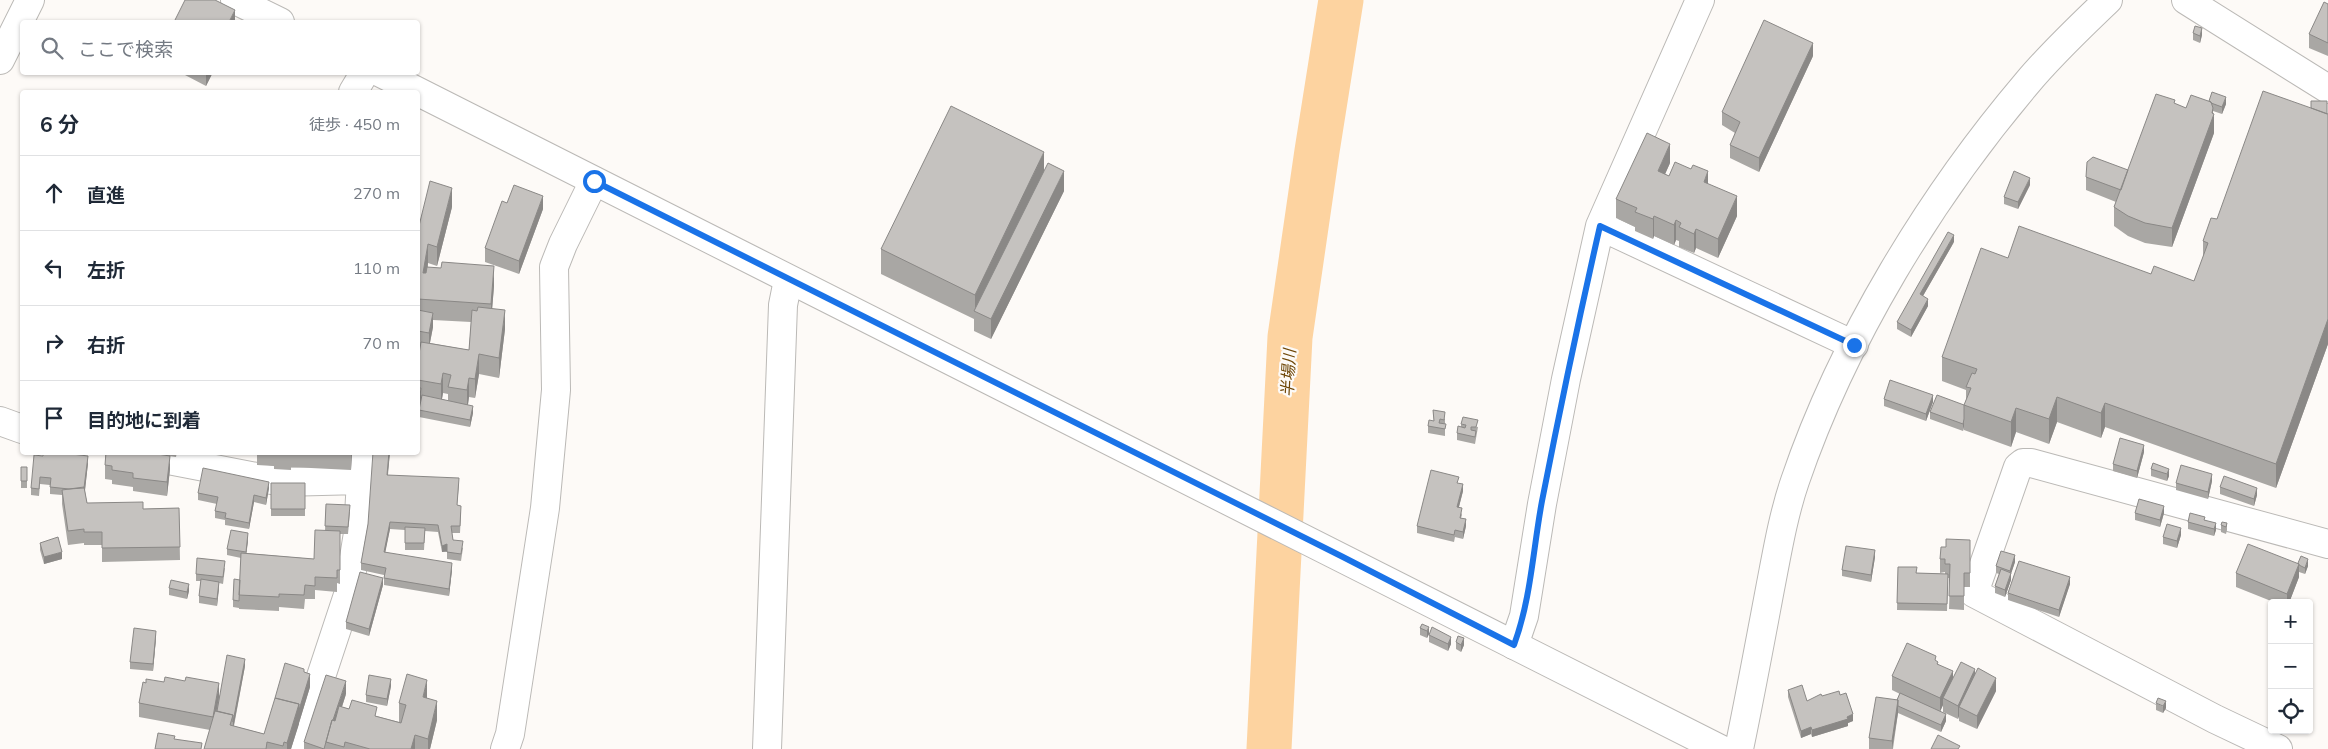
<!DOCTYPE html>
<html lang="ja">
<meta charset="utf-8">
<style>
:root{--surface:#fff;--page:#f2f2f3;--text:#1f2937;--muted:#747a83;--line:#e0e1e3}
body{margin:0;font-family:Mulish,"Noto Sans JP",sans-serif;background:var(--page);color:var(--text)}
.controls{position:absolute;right:15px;bottom:15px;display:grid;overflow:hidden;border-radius:5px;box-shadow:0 1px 4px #0004}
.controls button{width:45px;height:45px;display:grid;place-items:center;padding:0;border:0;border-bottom:1px solid var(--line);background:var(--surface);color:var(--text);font:25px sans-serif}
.stop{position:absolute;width:15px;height:15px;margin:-11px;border:4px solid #1a73e8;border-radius:50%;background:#fff}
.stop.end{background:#1a73e8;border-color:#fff;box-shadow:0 1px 5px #0008}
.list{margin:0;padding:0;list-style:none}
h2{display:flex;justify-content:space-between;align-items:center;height:65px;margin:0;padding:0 20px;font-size:21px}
h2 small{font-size:16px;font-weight:400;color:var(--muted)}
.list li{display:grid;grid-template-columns:32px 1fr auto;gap:15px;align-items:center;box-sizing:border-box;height:75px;padding:0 20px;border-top:1px solid var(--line)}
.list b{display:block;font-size:19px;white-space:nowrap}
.list em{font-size:16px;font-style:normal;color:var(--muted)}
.icon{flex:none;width:28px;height:28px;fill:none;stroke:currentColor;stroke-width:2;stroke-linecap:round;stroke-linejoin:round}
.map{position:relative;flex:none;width:2328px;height:749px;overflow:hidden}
.search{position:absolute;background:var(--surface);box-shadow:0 1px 4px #0004;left:20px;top:20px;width:400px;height:55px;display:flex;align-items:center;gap:12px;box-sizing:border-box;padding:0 18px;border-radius:5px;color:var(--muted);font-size:19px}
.panel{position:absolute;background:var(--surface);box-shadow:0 1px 4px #0004;left:20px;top:90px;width:400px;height:365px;border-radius:5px}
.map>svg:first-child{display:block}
</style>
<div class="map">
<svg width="2328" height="749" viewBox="0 0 2328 749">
<rect width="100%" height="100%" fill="#fdfaf7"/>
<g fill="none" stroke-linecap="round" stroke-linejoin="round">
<path stroke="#fdd3a0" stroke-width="45" d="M1269 749 1290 337 1317 151 1341 0"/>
<defs>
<path id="street" d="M2186 0 2328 89
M353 92 365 72
M1600 226 1854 345
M0 421 22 429
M127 452 282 482 361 480
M1514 645 1524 616 1542 504 1566 379 1600 226 1700 0
M297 749 348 595 358 533 361 480 365 452
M505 749 510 734 545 508 556 390 554 267 563 244 594 181
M767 749 783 305 788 280
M2278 749 2215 719 1974 593 2018 467 2023 463H2031L2328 544"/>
<path id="secondary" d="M235 0 280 22
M0 60 30 0
M379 72 1720 749
M1739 749C1750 696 1760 642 1770 589 1777 553 1783 516 1795 481 1843 340 1931 196 2027 83 2052 53 2080 27 2108 0"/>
</defs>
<use href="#street" stroke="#bbb9b6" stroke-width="30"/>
<use href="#secondary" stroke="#bbb9b6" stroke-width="30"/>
<use href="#street" stroke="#fff" stroke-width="28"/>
<use href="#secondary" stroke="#fff" stroke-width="28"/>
</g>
<path fill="#a9a7a4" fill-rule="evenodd" d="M2328 4V56L2309 48V34Z
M2193 33 2202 35 2200 43 2193 40Z
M1813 56 1759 172 1730 158V145L1735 133 1722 125V112Z
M185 72H213L206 86 185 75Z
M2209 101 2226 104 2222 114 2213 111 2214 133 2172 247 2145 243 2128 236 2114 226V207L2116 202 2086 190V177L2128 170 2175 104 2186 108Z
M2327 114H2328V344L2276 488 2105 427 2101 438 2057 422 2049 444 2016 432 2011 447 1964 430V426L1963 431 1930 419V412L1964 405 1966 400V390L1942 381V357L2008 258 2151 274 2194 281 2203 257V241L2217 219Z
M1670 163 1665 174 1669 176 1708 184 1737 216 1718 258 1696 248 1694 253 1679 247V241L1676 240 1674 245 1654 236 1653 239 1635 231V227L1616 218V199Z
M1044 171 1064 191 991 339 974 331V319L881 274V249Z
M2030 185 2018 209 2004 204V197Z
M507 203 543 209 519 274 485 262V248Z
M452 207 437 266 428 263V267L494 286 492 308 505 329 499 378 479 374 475 398 469 397 468 405 473 413 470 427 419 417V413L418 425V360L420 345 418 344V230ZM433 320 471 322 469 350 430 343 433 327ZM443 393 448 394V401L442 399Z
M1954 242 1923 296 1928 306 1911 337 1897 329V322Z
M1884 399 1933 402 1926 421 1884 406Z
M1433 410 1445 419V436L1428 433V426L1434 421Z
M1461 424 1478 427 1475 444 1457 440V433L1461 427Z
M106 452H177L176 457 162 455 170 469 167 496 133 491V487L112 484V480L105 479V465Z
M257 452H352L351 470 291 467V470L274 469V466L257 465Z
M390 452 388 475 459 485 457 505 461 513 460 533H452L453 540 463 548 461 561 447 559V552H442L438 532 425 531 424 550H405V530L390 529 385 552 452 570 449 596 384 585V575L361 570V563L368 524Z
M2144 452 2137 478 2113 471V464Z
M43 456 88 463 85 491 87 503 143 509 179 508 180 560 102 562V545H84V543L68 545 62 504V495L50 494V485L40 484 39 496 31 495V488Z
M2153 463 2169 476 2167 481 2151 476V469Z
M21 467H27V488H21Z
M2212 481 2208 499 2176 490V483Z
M271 483H305V516H271Z
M1459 484 1463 491 1459 507 1462 515 1461 518 1466 526 1463 539 1455 537 1454 542 1417 533V526Z
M2220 487 2257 495 2254 506 2220 494Z
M269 488 266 505 254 502 249 529 225 525V520L215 518V511L217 504 198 500V493Z
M326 504 350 512 348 534H340V584L337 583V592L315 590V599H305L304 609 279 607V611L239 609V603V608L233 607V600L240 580 241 558 227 555V549L248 540 246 553 314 559 325 531Z
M2135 513H2164L2160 527 2135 520Z
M2205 520 2216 530 2214 536 2188 529V522Z
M2227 523V530L2226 534 2221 532V525Z
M2181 535 2177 548 2163 544V537Z
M1970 540V587H1964V610L1949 609 1950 578H1948L1947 611 1897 610 1898 567 1917 573 1945 574V572L1940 573V559L1946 547Z
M40 543 62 559 44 564 40 550Z
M1875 557 1871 582 1842 576V570Z
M2015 562 2011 573V580L2005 597 1995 593V586L1999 574 1996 573V566Z
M2298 563 2308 566 2305 574 2299 572V577L2289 603H2276L2236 587V573Z
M225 568 223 584 219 583 217 606 199 603V596L201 581H196V574Z
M2070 584 2059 617 2008 600V593Z
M383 585 369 636 346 629V622Z
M169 588 189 591 187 599 169 595Z
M1422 624 1429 634 1427 638 1420 635V628Z
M1429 635 1451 644 1448 651 1429 642Z
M156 638 153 671 130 669V662Z
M1456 642 1464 645 1461 652 1456 649Z
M1936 661 1938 664 1953 679 1975 673 1996 691 1977 729 1959 721V716L1958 719 1943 712V705L1940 711 1946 721 1941 732 1898 713 1893 749H1895H1869V738L1897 700 1900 694 1892 690V676Z
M245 666 234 726 264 734 304 672 310 687 291 749H204L210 730 139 717V703L219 696Z
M391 686 387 706 366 702V695Z
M1788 690 1807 701 1822 696 1853 721 1848 723V726L1812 737 1811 734 1801 738 1788 697Z
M346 694 342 707 399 722V703L427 698 437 720 430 749H304V742Z
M2156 703 2166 708 2163 713 2156 710Z"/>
<path fill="#8a8886" d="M235 10V22H229Z
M2202 28V35L2200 43V36Z
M1813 43V56L1759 172V158Z
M206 72H213L206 86Z
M2226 97V104L2222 114V107Z
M2213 108V117L2214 114V133L2172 247V228Z
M1670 144V163L1658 190V171Z
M1044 152V177L975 311V295Z
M1064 171V191L991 339V319Z
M1708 171V191L1704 182Z
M2030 178V185L2018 209V202Z
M452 188V207L437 266V247Z
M543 196V209L519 274V261Z
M1737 196V216L1718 258V239Z
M1654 216V236L1653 239V219Z
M1676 220V240L1674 245V225Z
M1696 229V248L1694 253V234Z
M1954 235V242L1920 301V294Z
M428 244V263L423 292V273Z
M494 266V286L491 324V304Z
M1928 299V306L1911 337V330Z
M505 310V329L499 378V358Z
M433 313V327L429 347V333Z
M2328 319V344L2276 488V464Z
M479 354V374L475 398V379Z
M443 373V393L441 404V384Z
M469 378V397L467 410V390Z
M421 388V402L418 425V412Z
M1933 395V402L1926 421V414Z
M2057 397V422L2049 444V419Z
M2105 403V427L2101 438V413Z
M473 406V413L470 427V420Z
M2016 408V432L2011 447V422Z
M1964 419V426L1963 431V424Z
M2144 445V452L2137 478V471Z
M351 452H352L351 470Z
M389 452H390L387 481V475Z
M88 456V463L84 498V491Z
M170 456V469L167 496V482Z
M2169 469V476L2167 481V474Z
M2212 474V481L2208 499V492Z
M269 482V488L266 505V498Z
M1463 484V491L1457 514V507Z
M2257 488V495L2254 506V499Z
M254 495V502L249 529V523Z
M2164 506V513L2160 527V520Z
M1466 519V526L1463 539V532Z
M390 522V529L384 559V552Z
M2216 523V530L2214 536V529Z
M2181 528V535L2177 548V541Z
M248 533V540L246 558V552Z
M447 544V551L442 552V546Z
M1875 550V557L1871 582V575Z
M62 552V559L44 564V557Z
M2015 555V562L2011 574V573V580L2005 597V590L2010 577V571Z
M2308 559V566L2305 574V568Z
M452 563V570L449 596V589Z
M2299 564V577L2289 603H2287V594Z
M2070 577V584L2059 617V610Z
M383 578V585L369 636V629Z
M219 582V589L217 606V599Z
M189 584V591L187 599V592Z
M1429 627V634L1427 638V631Z
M156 631V638L153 671V664Z
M1451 637V644L1448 651V644Z
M1464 638V645L1461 652V645Z
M245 659V666L233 729V722Z
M1975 669V682L1959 707V716L1958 719V706Z
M1953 671V684L1943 698V705L1940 712V698Z
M310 674V687L299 723V710Z
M1996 678V691L1977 729V716Z
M391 679V686L387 706V699Z
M427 680V699L423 697Z
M346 681V694L330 743 326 742Z
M219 683V697L213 730V717Z
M1898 700V713L1892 749V741Z
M437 701V720L430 749H428V739Z
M2166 701V708L2163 713V706Z
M299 704V724L291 749H287V743Z
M1853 714V721L1848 723V726L1812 737V730Z
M1946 714V721L1941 732V725Z
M1811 727V734L1801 738V731Z
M415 735V749H411Z"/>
<path fill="#c5c2bf" stroke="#8a8886" d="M185 0H215L235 10 229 22H174Z
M2324 2 2328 4V43L2309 34Z
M1764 20 1813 43 1759 158 1730 145 1740 122 1722 112Z
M2195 26 2202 28 2200 36 2193 33Z
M2263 91 2328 114V319L2276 464 2105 403 2101 413 2057 397 2049 419 2016 408 2011 422 1964 405 1971 388 1966 387 1972 373 1975 374 1977 369 1942 357 1981 248 2008 258 2019 226 2151 274 2154 266 2194 281 2208 243 2203 241 2211 218 2217 219Z
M2212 92 2226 97 2222 107 2211 103V102L2209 101Z
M2156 94 2175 100 2174 103 2186 108 2191 95 2211 102 2213 108 2212 113 2214 114 2172 228 2145 223 2128 216 2114 207Z
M2311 101H2327V114L2311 108Z
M951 106 1044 152 975 295 881 249Z
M1647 133 1670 144 1658 171 1669 176 1675 162 1691 169 1693 165 1708 171 1704 182 1737 196 1718 239 1696 229 1694 234 1679 227 1681 223 1676 220 1674 225 1654 216 1653 219 1635 212 1637 208 1616 199Z
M2093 157 2128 170 2121 190 2086 177 2087 162Z
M1048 163 1064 171 991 319 974 311Z
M2014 171 2030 178 2018 202 2004 197Z
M430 181 452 188 437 247 428 244 423 273H426L427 267 441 268 442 262 494 266 491 304 418 299V230Z
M514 185 543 196 519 261 485 248 502 201 507 203Z
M1948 232 1954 235 1920 294 1928 299 1911 330 1897 322Z
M478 307 505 310 499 358 479 354 475 379 469 378 467 390 448 387 451 375 443 373 441 384 418 380V360L421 342 469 350 472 310 477 311Z
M418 310 433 313 429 333 418 331Z
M1890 380 1933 395 1926 414 1884 399Z
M418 388H421L418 412Z
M422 395 473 406 470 420 419 410Z
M1937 395 1964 405V419L1963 424 1930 412Z
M1433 410 1445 412 1444 420 1440 419 1439 423 1446 424 1445 429 1428 426 1429 420 1434 421Z
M1463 417 1478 420 1476 427H1471V430L1476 431 1475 437 1457 433 1458 426 1465 428 1466 425 1461 424Z
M2120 438 2144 445 2137 471 2113 464Z
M43 452H56L88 456 84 488 69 489 50 487 51 478 40 477 39 489 31 488 34 455 43 456Z
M106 452H145L170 456 167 482 133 478V473L112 470V466L105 465Z
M373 452H389L387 475 459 478 457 505 461 506 460 526H451L453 540 463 541 461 554 447 552V544L442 546 438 525 390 522 384 552 452 563 449 589 384 578 386 568 361 563 368 524Z
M2153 463 2169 469 2167 474 2151 469Z
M2181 465 2212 474 2208 492 2176 483Z
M21 467H27V481H21Z
M203 468 269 482 266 498 254 495 249 523 225 518 226 513 215 511 218 497 198 493Z
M1431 470 1459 477 1457 483 1463 484 1457 507 1462 508 1460 518 1466 519 1463 532 1455 530 1454 535 1417 526Z
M2224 476 2257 488 2254 499 2220 487Z
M271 483H305V509H271Z
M84 487 87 503 143 502V509L179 508 180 547 102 548V532H84V529L68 531 62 490Z
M2139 499 2164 506 2160 520 2135 513Z
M326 504 350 505 348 527 325 526Z
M2190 513 2205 517 2204 520 2216 523 2214 529 2188 522Z
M2222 522 2227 523 2226 527 2221 525Z
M2167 524 2181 528 2177 541 2163 537Z
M405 527 425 528 424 543H405Z
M231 530 248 533 246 552 227 549Z
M315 530 340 531V570H337V578L315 577V586L305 585 304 595 279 594V597L239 595 241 553 314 559Z
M58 537 62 552 44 557 40 543Z
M1946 539 1970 540V573H1964V596H1949L1950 564H1945V559H1940L1941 547H1946Z
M2248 544 2299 564 2287 594 2236 573Z
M1846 546 1875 550 1871 575 1842 570Z
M2001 551 2015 555 2010 571 1996 566Z
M2301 556 2308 559 2305 568 2299 565V564L2298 563Z
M197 558 225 561 223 577 196 574Z
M2019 561 2070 577 2059 610 2008 593Z
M1898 567H1917L1916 573 1948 574 1947 604 1897 603Z
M2001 569 2011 573 2005 590 1995 586Z
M360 572 383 578 369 629 346 622Z
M201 579 219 582 217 599 199 596Z
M234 579 240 580 239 601 233 600Z
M171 580 189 584 187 592 169 588Z
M1422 624 1429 627 1427 631 1420 628Z
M1432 627 1451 637 1448 644 1429 635Z
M134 628 156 631 153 664 130 662Z
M1458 636 1464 638 1461 645 1456 642Z
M1907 643 1936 656 1935 660 1938 662 1937 664 1953 671 1940 698 1892 676Z
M227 655 245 659 233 722V715L217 711Z
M1961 662 1975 669 1958 706 1943 698Z
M285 663 304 669V672L310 674 299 710V704L275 698Z
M1978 668 1996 678 1977 716 1959 707Z
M407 674 427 680 423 697 437 701 428 739 415 735 411 749H370L345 742 344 747 326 742 332 720 335 721 339 706 349 709 352 700 377 707 375 716 401 723 406 705 399 703Z
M326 675 346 681 333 720H332L324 749 304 742Z
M369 675 391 679 387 699 366 695Z
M165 677 185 681 186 677 219 683 213 717 139 703 143 682 146 683V679L164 682Z
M1802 685 1807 701 1821 694 1822 696 1839 691 1840 695 1846 693 1853 714 1847 717 1848 719 1812 730 1811 727 1801 731 1788 690Z
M1900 693 1946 714 1941 725 1898 706V700H1897Z
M1876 697 1898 700 1892 741 1869 738Z
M275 698 299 704 287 743 284 742 283 746 267 742 266 749H204L215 711 233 715 230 725 264 734Z
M2158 698 2166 701 2163 706 2156 703Z
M158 733 175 736 174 739 202 743 201 749H155Z
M1938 735 1960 746 1958 749H1931Z"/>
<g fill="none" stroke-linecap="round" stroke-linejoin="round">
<path stroke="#1a73e8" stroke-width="6" d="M594 181 1343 557 1514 645C1531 599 1533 549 1542 501 1560 409 1579 318 1600 226L1854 345"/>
</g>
<g text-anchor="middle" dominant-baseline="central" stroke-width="4.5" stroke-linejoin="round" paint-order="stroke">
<g font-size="16" font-style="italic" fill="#6e4606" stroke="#fdfaf7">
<text transform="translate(1288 373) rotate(-87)">半場川</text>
</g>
</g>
</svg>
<div class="controls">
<button>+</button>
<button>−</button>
<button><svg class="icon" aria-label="locate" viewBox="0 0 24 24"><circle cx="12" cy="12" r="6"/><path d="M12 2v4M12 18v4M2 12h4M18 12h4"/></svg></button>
</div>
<div class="stop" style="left:594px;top:181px"></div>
<div class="stop end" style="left:1854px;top:345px"></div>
<div class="search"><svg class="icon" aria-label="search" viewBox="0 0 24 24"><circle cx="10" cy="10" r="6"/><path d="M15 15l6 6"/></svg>ここで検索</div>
<section class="panel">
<h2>6 分<small>徒歩 · 450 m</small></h2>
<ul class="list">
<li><svg class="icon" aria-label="ahead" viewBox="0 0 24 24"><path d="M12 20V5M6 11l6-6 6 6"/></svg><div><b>直進</b></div><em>270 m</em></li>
<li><svg class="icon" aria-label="left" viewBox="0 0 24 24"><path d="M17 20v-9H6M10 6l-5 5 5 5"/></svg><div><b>左折</b></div><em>110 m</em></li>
<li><svg class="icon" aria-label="right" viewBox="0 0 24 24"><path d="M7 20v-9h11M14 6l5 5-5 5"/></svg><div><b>右折</b></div><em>70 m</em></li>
<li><svg class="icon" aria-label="arrive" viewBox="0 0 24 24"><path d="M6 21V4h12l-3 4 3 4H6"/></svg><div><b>目的地に到着</b></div></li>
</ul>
</section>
</div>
